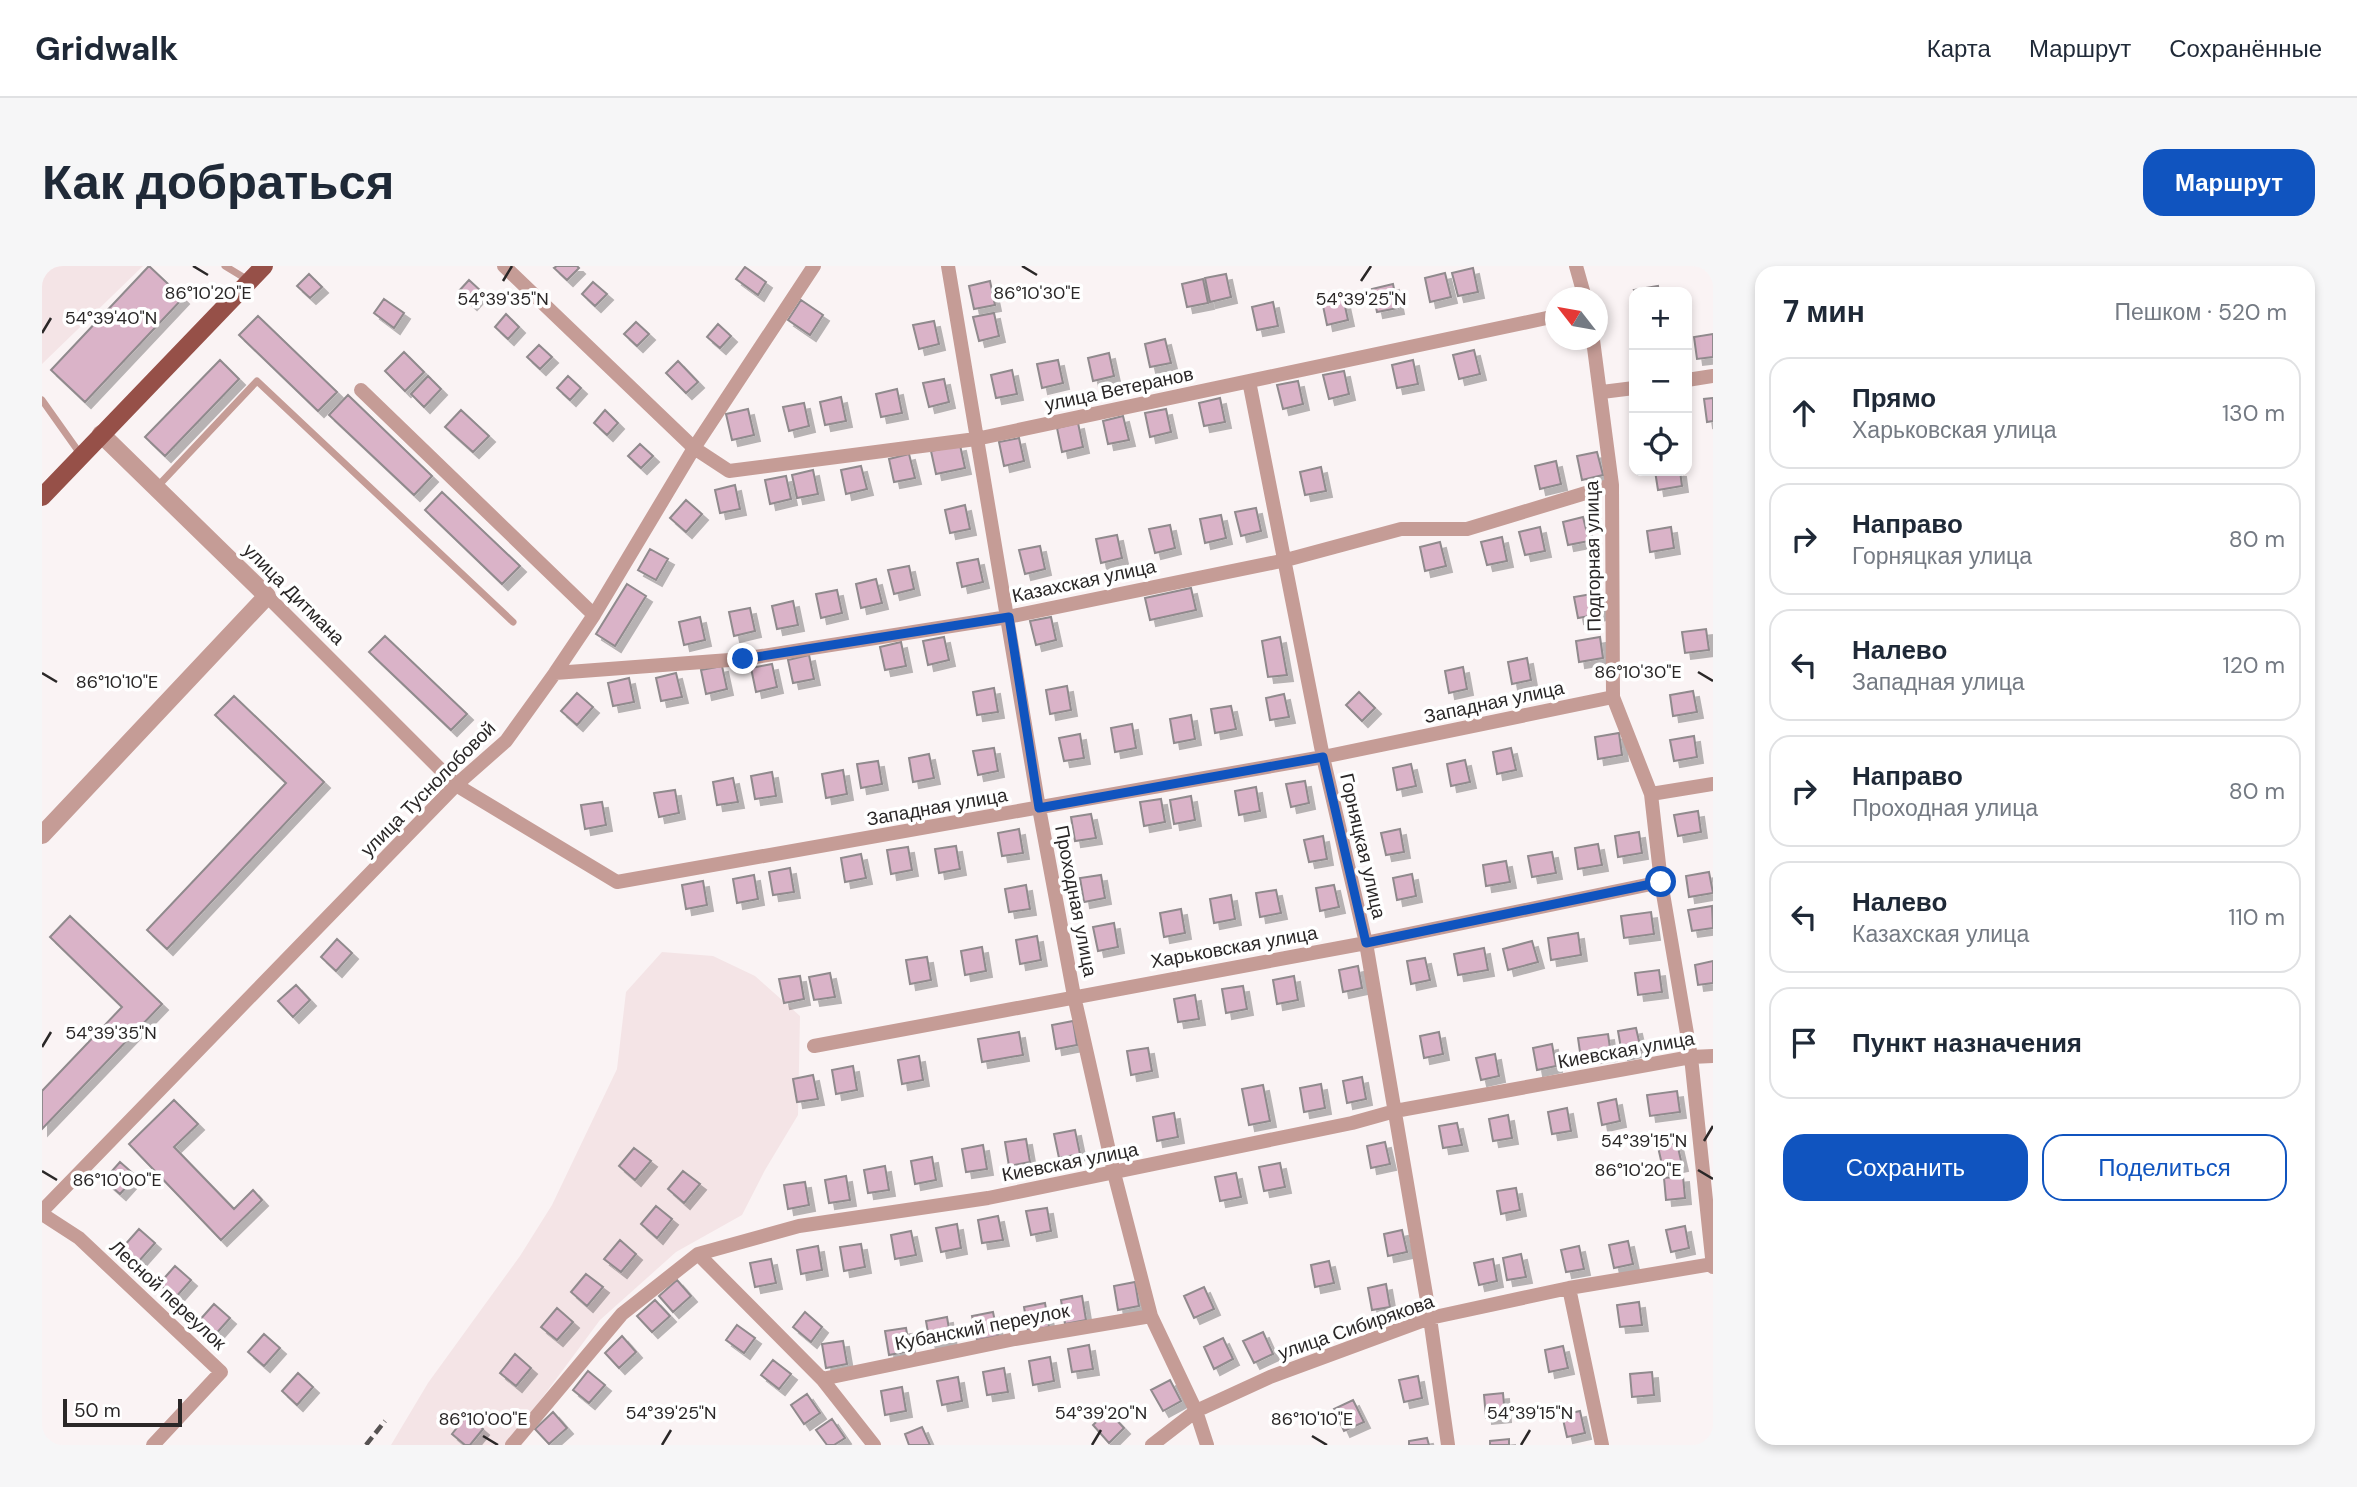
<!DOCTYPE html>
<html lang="ru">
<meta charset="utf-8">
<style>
:root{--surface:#fff;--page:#f6f6f7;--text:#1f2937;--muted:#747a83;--line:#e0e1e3;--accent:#1054bf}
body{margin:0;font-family:"DM Sans",sans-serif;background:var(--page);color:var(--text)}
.controls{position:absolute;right:21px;top:21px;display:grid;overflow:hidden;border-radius:14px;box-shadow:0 4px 10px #0003}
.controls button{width:63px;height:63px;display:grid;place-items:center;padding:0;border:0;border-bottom:2px solid var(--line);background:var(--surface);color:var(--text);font:35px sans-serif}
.compass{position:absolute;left:1503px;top:21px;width:63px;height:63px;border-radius:50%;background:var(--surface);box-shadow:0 4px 10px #0003;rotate:301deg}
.scale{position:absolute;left:21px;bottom:18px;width:119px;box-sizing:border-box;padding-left:7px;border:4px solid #2a2727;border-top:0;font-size:19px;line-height:24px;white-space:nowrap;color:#2a2727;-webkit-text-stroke:5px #fff;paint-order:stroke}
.stop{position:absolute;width:21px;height:21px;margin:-16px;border:5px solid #1054bf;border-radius:50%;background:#fff}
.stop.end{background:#1054bf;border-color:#fff;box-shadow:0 2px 7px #0008}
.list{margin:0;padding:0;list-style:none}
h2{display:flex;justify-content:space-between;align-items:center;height:91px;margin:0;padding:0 28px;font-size:30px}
h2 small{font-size:23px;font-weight:400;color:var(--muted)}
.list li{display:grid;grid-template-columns:46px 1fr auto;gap:21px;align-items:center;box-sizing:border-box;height:112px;margin:0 14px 14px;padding:0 14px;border:2px solid var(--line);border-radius:21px}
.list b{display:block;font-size:26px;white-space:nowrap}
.list p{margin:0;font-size:23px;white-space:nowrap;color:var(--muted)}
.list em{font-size:23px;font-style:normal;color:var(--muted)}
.actions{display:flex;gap:14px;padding:21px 28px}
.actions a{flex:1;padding:16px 0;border:2px solid var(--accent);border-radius:21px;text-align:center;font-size:24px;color:var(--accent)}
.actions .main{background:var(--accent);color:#fff}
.icon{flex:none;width:38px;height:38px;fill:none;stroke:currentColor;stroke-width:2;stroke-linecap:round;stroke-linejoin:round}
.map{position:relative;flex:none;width:1671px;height:1179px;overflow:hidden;border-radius:21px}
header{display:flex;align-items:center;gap:42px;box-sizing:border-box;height:98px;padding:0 35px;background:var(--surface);border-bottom:2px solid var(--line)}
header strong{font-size:33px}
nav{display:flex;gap:38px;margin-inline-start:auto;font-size:24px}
.intro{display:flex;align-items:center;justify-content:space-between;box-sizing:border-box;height:168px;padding:0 42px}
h1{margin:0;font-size:49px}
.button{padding:18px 32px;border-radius:21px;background:var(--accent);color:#fff;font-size:24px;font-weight:700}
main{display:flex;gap:42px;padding:0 42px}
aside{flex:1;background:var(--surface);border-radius:21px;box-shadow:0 4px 10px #0003}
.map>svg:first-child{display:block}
</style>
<header>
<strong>Gridwalk</strong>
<nav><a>Карта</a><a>Маршрут</a><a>Сохранённые</a></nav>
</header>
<div class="intro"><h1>Как добраться</h1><a class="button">Маршрут</a></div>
<main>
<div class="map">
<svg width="1671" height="1179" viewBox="0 0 1671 1179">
<defs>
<filter id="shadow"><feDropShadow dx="6" dy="6" stdDeviation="0" flood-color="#0004"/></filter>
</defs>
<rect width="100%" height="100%" fill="#faf3f4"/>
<path fill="#f4e4e6" d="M0 0H101L0 98Z
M620 686 671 690 713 710 758 750 756 849 723 904 700 949 634 986 558 1054 465 1179H349L386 1117 478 990 510 939 575 803 584 726Z"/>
<path fill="#dab3c8" stroke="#908a8d" stroke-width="2" filter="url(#shadow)" d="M107 0 141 32 43 136 9 104Z
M515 0H535L537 2 525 14 512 2Z
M703 1 724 16 716 29 694 13Z
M1431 2 1436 26 1416 30 1410 7Z
M1403 7 1409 31 1388 36 1383 12Z
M267 8 280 21 268 32 255 20Z
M1184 8 1189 31 1168 36 1163 12Z
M1161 13 1166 37 1145 41 1140 18Z
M427 14 440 26 429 38 416 26Z
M948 15 953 39 932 43 927 20Z
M551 16 565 28 553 40 540 28Z
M1351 18 1356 42 1335 46 1330 23Z
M1616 20 1617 26H1593L1592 24Z
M1301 31 1306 54 1285 59 1280 35Z
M342 33 362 47 352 62 332 47Z
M759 34 781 49 768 69 746 54Z
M1231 36 1236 60 1215 64 1210 41Z
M952 47 957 70 937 75 931 51Z
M464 48 477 61 466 73 453 61Z
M216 50 295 126 276 145 197 69Z
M892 55 897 78 877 83 871 59Z
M594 56 607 68 595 80 582 68Z
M676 58 689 70 678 82 665 71Z
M1671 68V91L1655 93 1652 71Z
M1123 73 1129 97 1108 101 1103 78Z
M497 79 510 91 498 103 485 91Z
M1432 84 1438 108 1417 113 1411 89Z
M362 86 382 106 363 125 343 105Z
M1067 87 1072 110 1051 115 1046 92Z
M178 94 197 113 123 190 103 171Z
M1016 94 1021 117 1000 122 995 98Z
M1371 94 1376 118 1355 122 1350 99Z
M636 95 656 116 644 127 624 107Z
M970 104 975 128 954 132 949 109Z
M1302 105 1307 128 1287 133 1281 109Z
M386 110 399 123 382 141 369 128Z
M526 110 539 122 528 134 515 122Z
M902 113 907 136 887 141 881 117Z
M1256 115 1261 138 1241 143 1235 119Z
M855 123 860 147 839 151 834 128Z
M306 129 390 210 372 229 287 149Z
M799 131 804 155 783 159 778 136Z
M1178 132 1183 156 1162 160 1157 137Z
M1671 132V155L1665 156 1662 133Z
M762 137 767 160 747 165 741 141Z
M706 143 712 169 690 174 684 148Z
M1124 143 1129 166 1108 171 1103 147Z
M419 144 447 170 431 186 403 161Z
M563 144 576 157 565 169 552 157Z
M1081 150 1087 174 1066 178 1061 155Z
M1036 157 1041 181 1020 186 1015 162Z
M977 172 982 195 962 200 957 176Z
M598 178 611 190 599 202 586 190Z
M918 179 923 202 894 208 889 185Z
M1555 186 1561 209 1540 214 1535 190Z
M867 188 873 212 852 216 847 193Z
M1514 195 1519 218 1498 223 1493 200Z
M819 200 825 223 804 228 799 204Z
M1279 201 1284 225 1263 229 1258 206Z
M771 204 776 228 755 232 750 209Z
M1613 205H1638L1640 220 1616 224Z
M744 210 749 233 728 238 723 214Z
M693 219 698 243 678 247 673 224Z
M400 226 478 300 460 318 383 244Z
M644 234 660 248 644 266 628 252Z
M923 239 928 263 908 267 903 244Z
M1214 242 1219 265 1199 270 1193 246Z
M1179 249 1184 272 1163 277 1158 253Z
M1541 251 1547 275 1526 279 1521 256Z
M1128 259 1133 282 1113 287 1107 263Z
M1498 261 1503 285 1483 289 1477 266Z
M1629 261 1632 282 1608 286 1605 265Z
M1075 269 1080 292 1059 297 1054 273Z
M1460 271 1465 295 1445 299 1439 276Z
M1398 276 1404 300 1383 305 1378 281Z
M998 280 1003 303 983 308 977 284Z
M608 283 626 293 614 314 596 304Z
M936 293 941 316 920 321 915 297Z
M867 300 872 323 852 328 846 304Z
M834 313 840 337 819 342 814 318Z
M585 318 604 330 573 380 554 368Z
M1149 322 1154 344 1108 354 1103 332Z
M795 324 800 347 779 352 774 328Z
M1556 327 1559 348 1536 352 1532 331Z
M751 335 756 359 735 363 730 340Z
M708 342 713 365 692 370 687 346Z
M658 351 663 374 642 379 637 356Z
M1009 351 1014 374 994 379 988 355Z
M1664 363 1667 384 1643 387 1640 366Z
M343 370 425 448 409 464 327 386Z
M902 371 907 394 886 399 881 375Z
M1238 371 1245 409 1226 411 1220 375Z
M1558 371 1561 392 1537 396 1534 375Z
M859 376 864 400 843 404 838 381Z
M767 389 772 413 751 417 746 394Z
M1485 392 1489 414 1470 418 1466 396Z
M730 398 735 421 714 426 709 402Z
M680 400 685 423 664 428 659 404Z
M1421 401 1425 423 1407 427 1403 405Z
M634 407 640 431 619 435 614 412Z
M587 412 592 436 571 440 566 417Z
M1025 420 1029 444 1008 448 1004 424Z
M952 422 956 446 935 449 931 426Z
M1651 425 1655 446 1631 450 1628 429Z
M1317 426 1333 442 1320 455 1304 439Z
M535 427 551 441 535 459 519 445Z
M1242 428 1247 451 1228 454 1224 432Z
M192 430 282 516 125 683 105 664 244 517 173 449Z
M1189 440 1194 463 1173 467 1169 443Z
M1149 449 1153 473 1132 477 1128 453Z
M1090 458 1094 482 1073 486 1069 462Z
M1577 467 1580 489 1556 493 1553 471Z
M1038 468 1042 492 1022 495 1017 472Z
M1652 470 1655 491 1632 495 1628 474Z
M952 482 956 505 936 509 931 485Z
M1469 482 1474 504 1455 508 1451 486Z
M887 488 892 512 871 516 867 492Z
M1423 494 1428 516 1409 520 1405 498Z
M836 495 840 518 819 522 815 498Z
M1369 498 1374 520 1355 524 1351 502Z
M801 504 805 528 784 532 780 508Z
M730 506 734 530 713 533 709 510Z
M691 512 696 536 675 539 671 516Z
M1263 515 1267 537 1249 541 1244 518Z
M1214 521 1218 545 1197 549 1193 525Z
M633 524 637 547 617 551 612 527Z
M1149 530 1153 554 1132 558 1128 534Z
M1119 533 1123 556 1102 560 1098 536Z
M560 536 564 559 543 563 539 539Z
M1656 545 1659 566 1636 570 1632 549Z
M1049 548 1054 572 1033 575 1029 551Z
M977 563 981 587 960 590 956 567Z
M1358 563 1362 586 1344 589 1339 567Z
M1597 566 1600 587 1576 591 1573 570Z
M1281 570 1285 593 1267 596 1262 574Z
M1556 578 1560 599 1536 603 1533 582Z
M914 580 918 603 897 607 893 583Z
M866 581 870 604 849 608 845 584Z
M1510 586 1514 607 1490 611 1486 590Z
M819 588 824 612 803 616 799 592Z
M1464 595 1468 616 1444 620 1441 599Z
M748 602 752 626 731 629 727 606Z
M1667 606 1671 627 1647 631 1644 610Z
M1370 608 1374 630 1355 634 1351 612Z
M712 609 716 633 695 637 691 613Z
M1059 609 1063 632 1042 636 1038 612Z
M661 615 665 639 644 643 640 619Z
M984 619 988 643 967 646 963 623Z
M1292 619 1297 641 1278 645 1274 622Z
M1234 624 1239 647 1218 651 1214 627Z
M1189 629 1193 653 1172 657 1168 633Z
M1670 640 1671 662 1650 665 1646 644Z
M1139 643 1143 667 1122 671 1118 647Z
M1609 646 1612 668 1582 672 1579 650Z
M28 650 120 738 0 863V825L80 741 8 671Z
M1072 657 1076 681 1056 685 1051 661Z
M1536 667 1539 689 1509 694 1506 672Z
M995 670 999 694 978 698 974 674Z
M295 673 310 687 294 705 279 691Z
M1490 675 1496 696 1466 704 1461 683Z
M940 681 944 705 923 709 919 685Z
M1442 682 1446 704 1416 709 1412 688Z
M885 691 889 714 868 718 864 694Z
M1383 692 1388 714 1369 718 1365 695Z
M1671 695V717L1656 719 1653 699Z
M1316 700 1320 722 1301 726 1297 704Z
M1617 704 1620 726 1596 729 1593 707Z
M788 707 793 731 772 734 767 711Z
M758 710 762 733 742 737 737 713Z
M1252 710 1256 734 1235 738 1231 714Z
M254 719 268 734 251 751 236 735Z
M1201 720 1205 743 1184 747 1180 723Z
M1153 729 1157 753 1136 756 1132 733Z
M1031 755 1035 779 1014 783 1010 759Z
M1594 762 1599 784 1580 788 1576 765Z
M977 766 981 789 940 796 936 773Z
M1397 766 1401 788 1382 792 1378 770Z
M1566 768 1569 789 1539 793 1536 772Z
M1510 778 1514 800 1495 804 1491 782Z
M1106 782 1110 805 1089 809 1085 785Z
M1453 788 1457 810 1439 814 1434 792Z
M877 790 881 814 860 818 856 794Z
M811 800 815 824 794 828 790 804Z
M771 809 776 833 755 836 751 813Z
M1320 811 1324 833 1305 837 1301 815Z
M1279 818 1283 842 1262 846 1258 822Z
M1221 819 1228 855 1207 859 1200 823Z
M1635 825 1638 846 1608 850 1605 829Z
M1574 833 1578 855 1560 859 1556 837Z
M132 834 156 858 132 881 192 943 211 924 220 934 179 974 87 878Z
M1525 842 1529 865 1510 868 1506 846Z
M1132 847 1136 871 1115 875 1111 851Z
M1466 849 1470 872 1451 875 1447 853Z
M1415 857 1420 879 1401 882 1397 860Z
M1033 864 1038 888 1017 892 1012 868Z
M984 873 988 896 967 900 963 876Z
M1343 876 1348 898 1329 902 1325 880Z
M1635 877 1640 899 1621 903 1616 881Z
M941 879 945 903 924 906 920 883Z
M592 882 609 895 593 914 577 900Z
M890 891 894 914 873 918 869 895Z
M78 896 94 910 78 928 62 914Z
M1238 897 1243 921 1222 925 1217 901Z
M843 900 847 924 826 927 822 904Z
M641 905 658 918 642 937 626 923Z
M1194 907 1199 931 1178 935 1173 911Z
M804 910 808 934 787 937 783 914Z
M1641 910 1643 932 1624 934 1622 912Z
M763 916 767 939 746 943 742 919Z
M1474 922 1478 944 1459 948 1455 925Z
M614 940 630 953 615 972 599 958Z
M1005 942 1009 965 989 969 984 945Z
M956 950 961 974 940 977 936 954Z
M915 958 919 982 899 986 894 962Z
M1643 960 1647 982 1629 986 1624 964Z
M97 963 113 977 97 995 81 981Z
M1360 964 1365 986 1346 990 1342 968Z
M869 965 874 989 853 993 849 969Z
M578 974 594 988 579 1006 562 993Z
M1586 975 1591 998 1572 1002 1567 979Z
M819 978 823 1001 802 1005 798 981Z
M776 980 780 1004 759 1008 755 984Z
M1537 980 1542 1003 1524 1006 1519 984Z
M1479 988 1484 1011 1465 1014 1461 992Z
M729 993 734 1017 713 1021 708 997Z
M1451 993 1455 1015 1437 1019 1432 997Z
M1287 995 1292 1017 1273 1021 1269 999Z
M133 1000 149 1014 133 1032 117 1018Z
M544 1008 561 1021 545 1040 529 1026Z
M635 1014 649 1030 631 1046 617 1030Z
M1093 1016 1097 1040 1076 1044 1072 1020Z
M1344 1018 1348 1041 1330 1044 1326 1022Z
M1162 1021 1172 1043 1152 1052 1142 1030Z
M1040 1030 1044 1054 1023 1058 1019 1034Z
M613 1034 628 1050 610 1066 595 1050Z
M1597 1036 1600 1059 1578 1061 1575 1039Z
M1003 1037 1007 1061 986 1065 982 1041Z
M172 1038 188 1052 172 1070 156 1056Z
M515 1042 531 1056 515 1074 499 1061Z
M763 1046 780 1061 769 1076 751 1061Z
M951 1046 956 1070 935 1074 930 1050Z
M905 1051 909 1075 888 1078 884 1055Z
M695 1059 713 1072 702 1087 684 1074Z
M864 1062 868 1085 847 1089 843 1065Z
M1221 1066 1231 1088 1212 1097 1201 1075Z
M222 1068 238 1082 222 1100 206 1086Z
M580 1070 594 1086 577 1102 563 1087Z
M1181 1072 1191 1093 1172 1103 1162 1081Z
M801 1075 805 1098 784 1102 780 1078Z
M1047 1079 1051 1103 1030 1106 1026 1083Z
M1521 1080 1526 1102 1507 1106 1503 1084Z
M473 1088 489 1102 474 1120 458 1107Z
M1008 1091 1012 1115 991 1119 987 1095Z
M731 1094 749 1108 737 1123 719 1109Z
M962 1102 966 1126 945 1129 941 1106Z
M546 1105 563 1119 547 1137 531 1124Z
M1610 1106 1612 1129 1590 1131 1588 1108Z
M256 1107 271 1121 255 1139 240 1125Z
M1376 1110 1380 1132 1362 1136 1357 1114Z
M916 1111 920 1135 900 1139 895 1115Z
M1128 1114 1139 1135 1121 1145 1109 1124Z
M860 1121 864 1145 843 1149 839 1125Z
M1461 1127 1463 1150 1444 1152 1442 1129Z
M765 1128 778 1147 762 1158 749 1139Z
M1311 1134 1322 1156 1302 1165 1292 1143Z
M1066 1145 1082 1162 1067 1177 1051 1159Z
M1538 1145 1543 1167 1525 1171 1520 1149Z
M511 1146 525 1162 507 1178 493 1163Z
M425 1149 441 1163 428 1179H423L410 1168Z
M790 1153 803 1172 792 1179H785L774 1164Z
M880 1161 888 1179H867L863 1168Z
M1385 1172 1387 1179H1367V1175Z
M1467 1173V1179H1448V1175Z"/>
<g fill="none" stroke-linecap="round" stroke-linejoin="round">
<path stroke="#c59c96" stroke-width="7" d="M183 0 206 14
M0 134 39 189
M115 221 215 115 471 356"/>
<path stroke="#c59c96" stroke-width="14" d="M462 0 652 182 687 205 934 173 1514 50
M906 0 997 542 1032 730 1072 907 1109 1050 1154 1145 1165 1179
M1534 0 1543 32
M1551 74 1570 219 1571 431 1609 528 1619 616 1649 791 1671 1001
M1645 114 1671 110
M1207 115 1281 491 1324 677 1388 1052 1406 1179
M319 124 552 349
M1560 126 1592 122
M225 330 414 519 575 616 1281 491 1571 431
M513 407 701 393 966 351 1244 294 1359 263H1425L1570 219
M1609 528 1671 518
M772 780 1324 677 1619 616
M0 945 414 519 464 475 513 407 552 349 652 182 772 0
M0 948 37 972 179 1106 111 1179
M656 988 780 1113 832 1179
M1527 1022 1560 1179
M780 1113 973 1073 1109 1050
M470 1179 580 1048 656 988 757 960 946 932 1310 857 1353 845 1649 791 1671 790
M1110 1179 1154 1145 1228 1111 1388 1052 1527 1022 1671 998"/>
<path stroke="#c59c96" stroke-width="18" d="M0 569 225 330 59 168"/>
<path stroke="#965048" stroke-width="18" d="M0 231 222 0"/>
<path stroke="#565252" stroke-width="4.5" stroke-dasharray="10 5" stroke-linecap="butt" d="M324 1179 343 1155"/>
</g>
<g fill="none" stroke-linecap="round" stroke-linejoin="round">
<path stroke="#1054bf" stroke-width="9" d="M701 393 967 351 997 542 1281 491 1324 677 1619 616"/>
</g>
<path fill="none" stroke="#2a2727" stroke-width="2.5" d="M151 0 166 9M980 0 995 9M461 15 470 0M1319 15 1329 0M0 67 9 52M1656 406 1671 415M0 407 15 416M0 781 9 766M1662 875 1671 860M1656 904 1671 913M0 905 15 914M441 1170 456 1179M1270 1170 1285 1179M620 1179 629 1164M1050 1179 1059 1164M1479 1179 1488 1164"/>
<g text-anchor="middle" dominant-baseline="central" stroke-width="7" stroke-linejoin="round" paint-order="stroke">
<g font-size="19" fill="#2a2727" stroke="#fff">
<text transform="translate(1077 123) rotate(-12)">улица Ветеранов</text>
<text transform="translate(1551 290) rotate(-91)">Подгорная улица</text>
<text transform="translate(1042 315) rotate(-12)">Казахская улица</text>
<text transform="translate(252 328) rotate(45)">улица Дитмана</text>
<text transform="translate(1452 436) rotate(-12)">Западная улица</text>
<text transform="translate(386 523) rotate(-45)">улица Туснолобовой</text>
<text transform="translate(895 541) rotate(-10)">Западная улица</text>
<text transform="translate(1321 580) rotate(77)">Горняцкая улица</text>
<text transform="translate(1034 635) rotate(79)">Проходная улица</text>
<text transform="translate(1192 681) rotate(-10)">Харьковская улица</text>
<text transform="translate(1584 784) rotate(-10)">Киевская улица</text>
<text transform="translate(1028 896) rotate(-11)">Киевская улица</text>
<text transform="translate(126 1029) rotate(43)">Лесной переулок</text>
<text transform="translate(940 1061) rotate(-11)">Кубанский переулок</text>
<text transform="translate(1314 1061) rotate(-19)">улица Сибирякова</text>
</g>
</g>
<g font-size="18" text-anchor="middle" fill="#2a2727" stroke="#fff" stroke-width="7" stroke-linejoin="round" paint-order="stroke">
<text x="995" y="33">86°10'30"E</text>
<text x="166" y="33">86°10'20"E</text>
<text x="461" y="39">54°39'35"N</text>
<text x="1319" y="39">54°39'25"N</text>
<text x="69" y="58">54°39'40"N</text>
<text x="1596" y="412">86°10'30"E</text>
<text x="75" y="422">86°10'10"E</text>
<text x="69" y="773">54°39'35"N</text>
<text x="1602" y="881">54°39'15"N</text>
<text x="1596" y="910">86°10'20"E</text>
<text x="75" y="920">86°10'00"E</text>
<text x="629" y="1153">54°39'25"N</text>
<text x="1059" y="1153">54°39'20"N</text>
<text x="1488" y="1153">54°39'15"N</text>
<text x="441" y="1159">86°10'00"E</text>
<text x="1270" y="1159">86°10'10"E</text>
</g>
</svg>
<div class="controls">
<button>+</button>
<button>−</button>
<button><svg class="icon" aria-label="locate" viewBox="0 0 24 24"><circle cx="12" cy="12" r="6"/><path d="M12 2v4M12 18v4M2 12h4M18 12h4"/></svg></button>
</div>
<svg class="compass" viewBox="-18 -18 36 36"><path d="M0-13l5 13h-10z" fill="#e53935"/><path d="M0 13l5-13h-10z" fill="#747a83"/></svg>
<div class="scale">50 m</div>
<div class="stop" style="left:1619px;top:616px"></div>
<div class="stop end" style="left:701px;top:393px"></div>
</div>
<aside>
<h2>7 мин<small>Пешком · 520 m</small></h2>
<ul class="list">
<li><svg class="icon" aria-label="ahead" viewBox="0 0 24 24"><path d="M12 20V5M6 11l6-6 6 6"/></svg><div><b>Прямо</b><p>Харьковская улица</p></div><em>130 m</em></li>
<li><svg class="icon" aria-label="right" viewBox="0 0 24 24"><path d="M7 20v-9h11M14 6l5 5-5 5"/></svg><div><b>Направо</b><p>Горняцкая улица</p></div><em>80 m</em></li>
<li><svg class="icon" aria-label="left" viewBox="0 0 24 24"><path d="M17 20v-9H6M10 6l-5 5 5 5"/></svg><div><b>Налево</b><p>Западная улица</p></div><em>120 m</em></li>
<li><svg class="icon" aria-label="right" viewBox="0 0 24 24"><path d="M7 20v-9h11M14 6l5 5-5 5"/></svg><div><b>Направо</b><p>Проходная улица</p></div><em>80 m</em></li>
<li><svg class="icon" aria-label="left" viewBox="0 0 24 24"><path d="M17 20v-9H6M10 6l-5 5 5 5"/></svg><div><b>Налево</b><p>Казахская улица</p></div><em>110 m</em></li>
<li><svg class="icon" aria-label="arrive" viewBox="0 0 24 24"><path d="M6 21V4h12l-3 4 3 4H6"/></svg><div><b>Пункт назначения</b></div></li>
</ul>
<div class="actions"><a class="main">Сохранить</a><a>Поделиться</a></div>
</aside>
</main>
